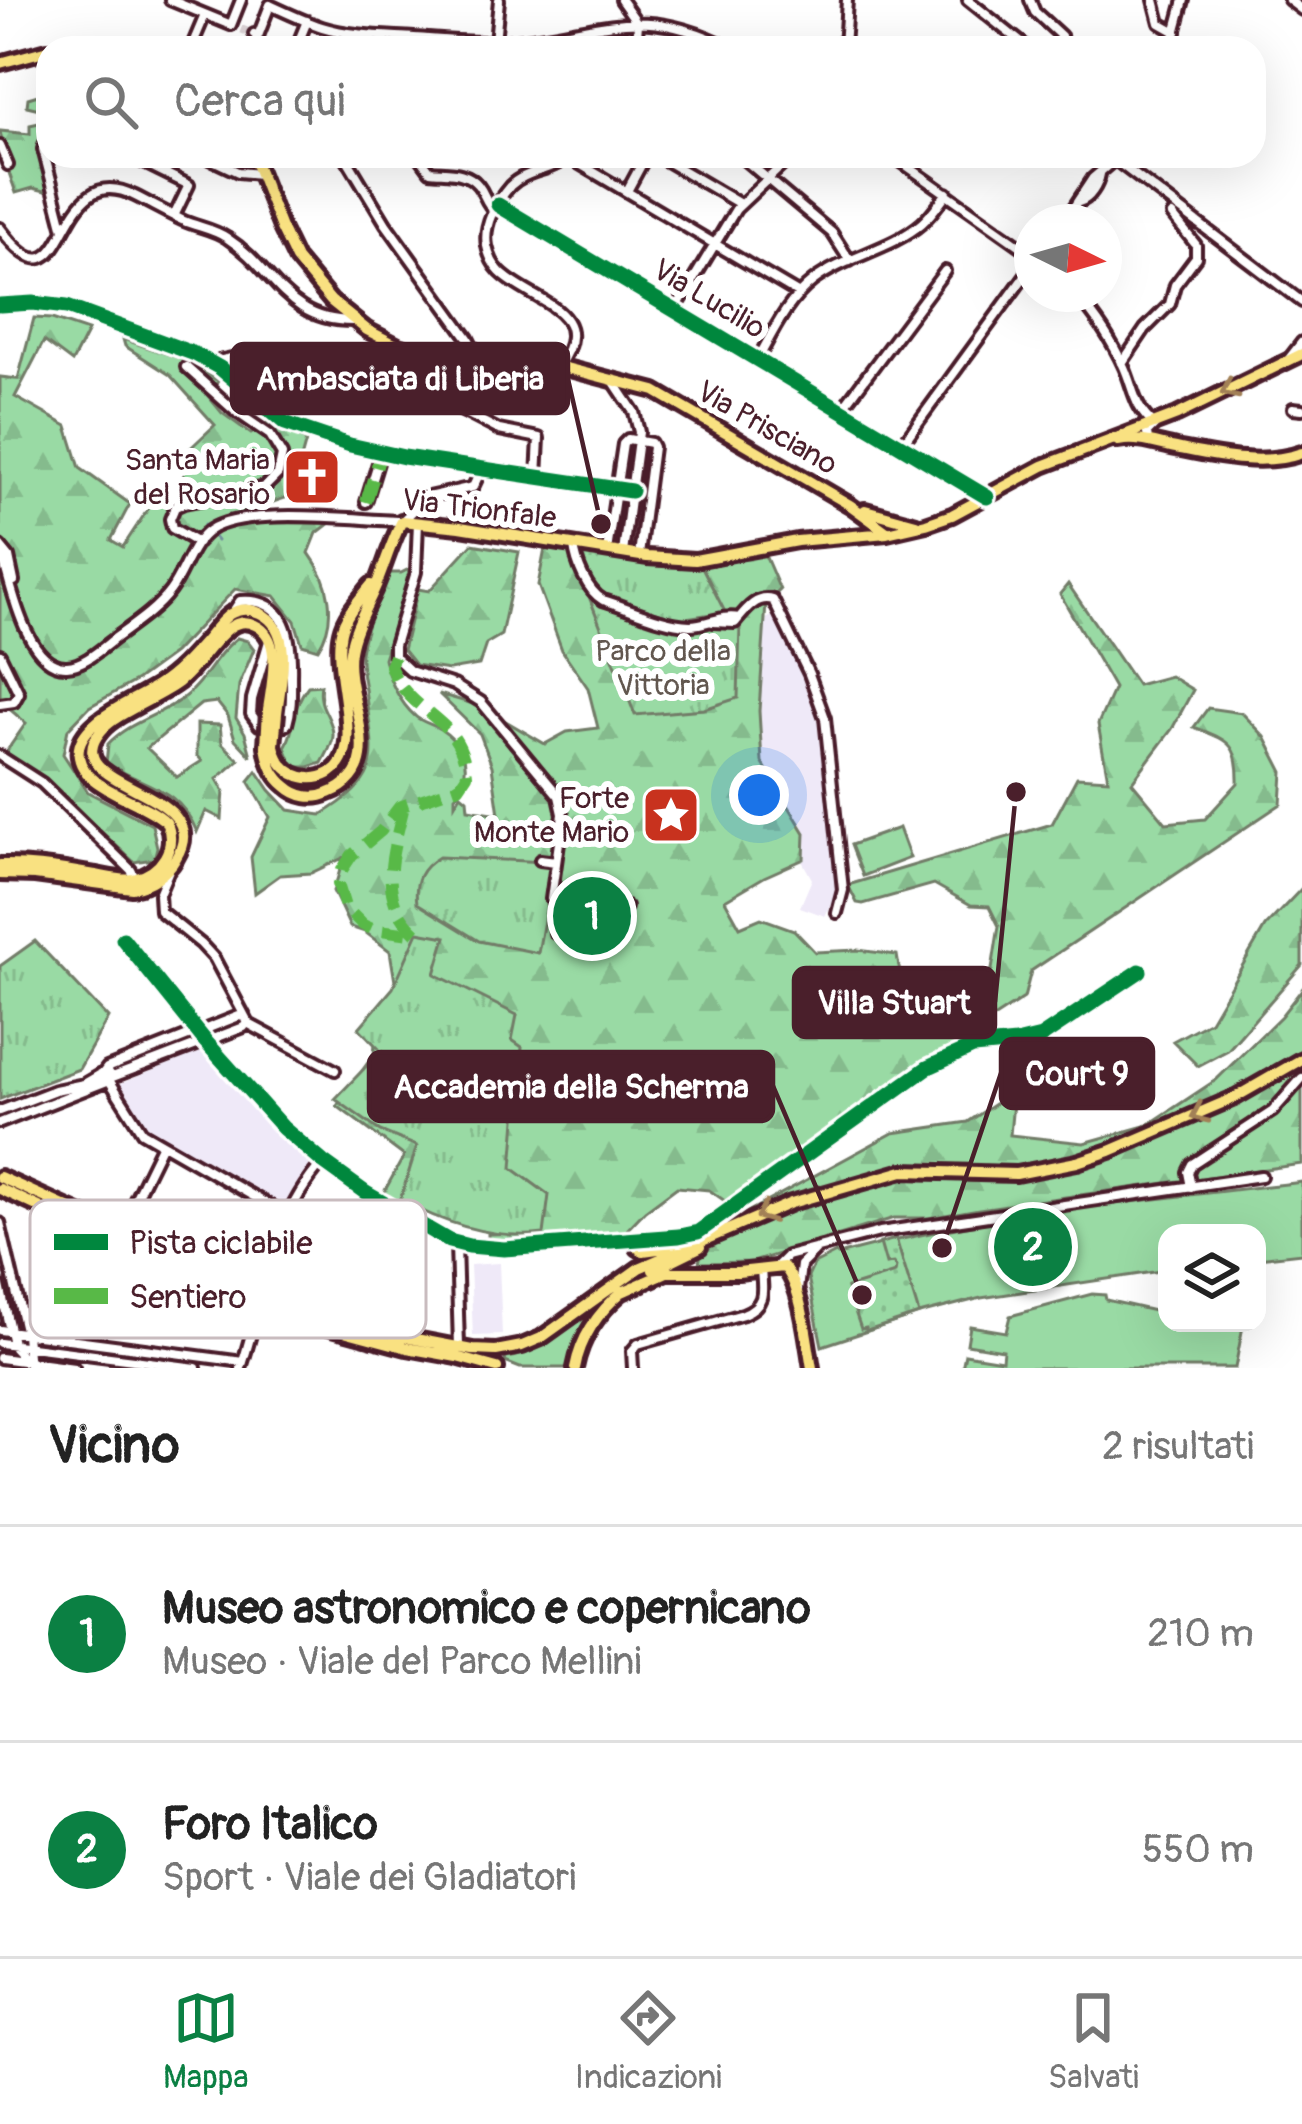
<!DOCTYPE html>
<html lang="it">
<meta charset="utf-8">
<style>
:root{--surface:#fff;--page:#f2f2f2;--text:#222;--muted:#767676;--line:#e0e0e0;--accent:#0b8043}
body{margin:0;font-family:Pangolin,sans-serif;background:var(--page);color:var(--text)}
.controls{position:absolute;right:36px;bottom:36px;display:grid;overflow:hidden;border-radius:24px;box-shadow:0 12px 48px #0002}
.controls button{width:108px;height:108px;display:grid;place-items:center;padding:0;border:0;border-bottom:3px solid var(--line);background:var(--surface);color:var(--text);font:60px sans-serif}
.compass{position:absolute;left:1014px;top:204px;width:108px;height:108px;border-radius:50%;background:var(--surface);box-shadow:0 12px 48px #0002;rotate:95deg}
.you{position:absolute;left:759px;top:795px;width:42px;height:42px;margin:-30px;border:9px solid #fff;border-radius:50%;background:#1a73e8;box-shadow:0 0 0 18px #1a73e833}
.badge{display:grid;place-items:center;width:78px;height:78px;border-radius:50%;background:var(--accent);color:#fff;font-size:39px;font-weight:700}
.pin{position:absolute;translate:-50% -50%;border:6px solid #fff;box-shadow:0 3px 12px #0006}
.list{margin:0;padding:0;list-style:none}
h2{display:flex;justify-content:space-between;align-items:center;height:156px;margin:0;padding:0 48px;font-size:51px}
h2 small{font-size:39px;font-weight:400;color:var(--muted)}
.list li{display:grid;grid-template-columns:78px 1fr auto;gap:36px;align-items:center;box-sizing:border-box;height:216px;padding:0 48px;border-top:3px solid var(--line)}
.list b{display:block;font-size:45px;white-space:nowrap}
.list p{margin:0;font-size:39px;white-space:nowrap;color:var(--muted)}
.list em{font-size:39px;font-style:normal;color:var(--muted)}
.icon{flex:none;width:66px;height:66px;fill:none;stroke:currentColor;stroke-width:2;stroke-linecap:round;stroke-linejoin:round}
.map{position:relative;flex:none;width:1302px;height:1368px;overflow:hidden}
.search{position:absolute;background:var(--surface);box-shadow:0 12px 48px #0002;left:36px;right:36px;top:36px;height:132px;display:flex;align-items:center;gap:30px;box-sizing:border-box;padding:0 42px;border-radius:36px;color:var(--muted);font-size:45px}
.sheet{height:588px;background:var(--surface)}
nav{display:flex;justify-content:space-around;align-items:center;box-sizing:border-box;height:168px;border-top:3px solid var(--line);background:var(--surface);font-size:33px;color:var(--muted)}
nav a{display:grid;justify-items:center;gap:6px}
nav .on{color:var(--accent)}
.map>svg:first-child{display:block}
</style>
<div class="map">
<svg width="1302" height="1368" viewBox="0 0 1302 1368">
<defs>
<pattern id="forest-firs" width="22" height="20" patternUnits="userSpaceOnUse" patternTransform="scale(3)"><rect width="22" height="20" fill="#99daa4"/><path d="M5 1l3.5 6h-7zM16 11l3.5 6h-7z" fill="#85bb8d"/></pattern>
<pattern id="park-tufts" width="24" height="20" patternUnits="userSpaceOnUse" patternTransform="scale(3)"><rect width="24" height="20" fill="#99daa4"/><path d="M3 7l-1-3M5 7V3M7 7l1-3M15 17l-1-3M17 17v-4M19 17l1-3" fill="none" stroke="#85bb8d"/></pattern>
<pattern id="garden-dots" width="8" height="8" patternUnits="userSpaceOnUse" patternTransform="scale(3)"><rect width="8" height="8" fill="#99daa4"/><path d="M2 2h.1M6 6h.1" fill="none" stroke="#85bb8d" stroke-width="1.8" stroke-linecap="round"/></pattern>
</defs>
<rect width="100%" height="100%" fill="#fff"/>
<filter id="ink" filterUnits="userSpaceOnUse"><feTurbulence type="fractalNoise" baseFrequency=".00833" numOctaves="2"/><feDisplacementMap in="SourceGraphic" scale="24" xChannelSelector="R" yChannelSelector="G"/><feConvolveMatrix kernelMatrix="1 2 1 2 8 2 1 2 1" color-interpolation-filters="sRGB"/></filter>
<g filter="url(#ink)">
<path fill="#efe9f8" d="M776 614 815 705 840 887 825 916 800 907 812 879 743 754 756 624Z
M204 1050 276 1134 313 1163 284 1205 147 1128 119 1084Z
M499 1263 502 1335 473 1336 470 1265Z"/>
<path fill="#99daa4" stroke="#727c68" stroke-width="3" d="M899 828 910 858 863 876 851 845Z
M1302 1182V1253L1257 1258V1233H1167V1270L981 1298 919 1314 822 1346 808 1277 814 1264 836 1253 838 1255C988 1213 1147 1201 1302 1182Z
M1092 1294 1105 1295 1106 1300 1167 1314V1323H1221L1243 1326 1235 1368H962L965 1354 1002 1360 1003 1350 967 1344 970 1326 1006 1332 1010 1316Z
M592 1308 594 1310 580 1329 568 1368H520L505 1362 506 1358C541 1354 565 1329 592 1308Z"/>
<path fill="url(#forest-firs)" stroke="#727c68" stroke-width="3" d="M48 92V156L51 168 44 173 49 192 33 188 16 193 6 164 0 131 30 134V125L39 123 44 110 27 106 28 98Z
M34 318 52 319 88 331 72 362 44 341 15 397 67 426 80 468 130 504 111 540 123 547 148 509 184 476 182 456 215 425 170 375 125 346 123 339 194 363 218 381 208 396 222 413 251 434 267 423 306 441 296 477 285 498 264 505 250 519 254 523H330L317 533 309 553C330 581 338 619 318 649L302 644 295 621 275 596 235 589 174 653 137 680 89 707 68 729 63 754 88 792 152 825 157 847 154 859 134 862 39 774 4 755 26 723 0 701V377L18 379Z
M472 544 519 552 501 635 486 644 479 665 449 670 415 665 403 650 418 589 429 591Z
M545 549 702 567 764 553 780 590 766 603 759 711 762 762 805 833 804 859 764 877 725 900 740 927 761 918 794 930 815 952 858 950 897 955 903 992 952 991 992 970 999 926 989 906 971 905 934 884 863 904 857 903 848 885 1052 824 1077 777 1108 779 1098 724 1114 688 1060 594 1068 584 1137 685 1170 676 1193 690 1172 729 1132 782 1166 823 1205 819 1238 783C1239 742 1228 741 1194 727L1208 708 1242 713 1265 737 1283 772 1281 804 1031 971 1024 998 987 1022 980 1039 932 1059 770 1175 725 1201 709 1190 677 1187 645 1211 621 1236C576 1236 532 1242 488 1242V1234L520 1233 413 1194 414 1216 384 1192 404 1156 337 1106 374 1054 377 1022 398 1000 390 951 365 932 350 927 333 891C338 879 340 870 343 858L311 873 280 875 255 893 251 857 270 817 249 781 257 771 270 790 289 810 321 815C387 775 373 757 365 689 363 678 360 664 361 652 365 625 378 598 388 573H401L413 567 384 658C387 677 400 703 415 716 421 722 432 724 440 729 460 742 473 763 460 784L461 789 455 796V804L461 794 467 799 468 809 499 814 492 766 480 734 439 694 480 706 545 744 567 732 598 728 588 688 562 650 538 585Z
M237 638 248 641 254 649 239 685 236 718 245 733 251 756 235 739 228 716 217 702 201 704 147 748 177 777 202 761 197 755V724L220 725 222 743 239 760 217 779 224 791 222 819 206 811 197 832C178 786 145 787 106 763L108 744C129 722 156 717 180 700 203 685 214 655 237 638Z
M321 685C317 708 332 715 333 734 334 743 326 755 322 763L309 767H293L285 747C297 728 289 711 308 686Z
M1302 888V965L1228 1050 1198 1066 1173 1041 1210 1021 1265 927Z
M1302 989V1164L979 1209 929 1218H894L753 1262 699 1263 705 1235 893 1133 968 1122 1014 1091 1010 1135 1084 1143 1148 1125 1216 1080 1281 1016Z"/>
<path fill="url(#park-tufts)" stroke="#727c68" stroke-width="3" d="M576 553 702 567 725 612 679 619 595 593Z
M590 599 690 629 740 625 738 698 704 709 635 715Z
M439 857 546 862 552 877 538 953 479 941 417 903C414 881 420 868 439 857Z
M418 932 446 937 435 974 517 1015 512 1040 522 1047 512 1168 549 1195 544 1234C493 1240 445 1224 400 1200L417 1146 380 1131 335 1099 381 1051 359 1028 393 988Z
M35 941 108 1018 79 1069 0 1099V966Z"/>
<path fill="url(#garden-dots)" stroke="#727c68" stroke-width="3" d="M896 1239 919 1314 867 1331 866 1328 861 1329 847 1288 895 1273 896 1267 893 1263 886 1264 880 1243Z"/>
<g fill="none" stroke-linecap="round" stroke-linejoin="round">
<path stroke="#72909c" stroke-width="3" d="M204 525 217 541"/>
<path stroke="#dbd2d5" stroke-width="8" stroke-dasharray="8 4" stroke-linecap="butt" d="M241 29 253 34"/>
<defs>
<path id="minor" d="M170 0 231 25 241 0
M621 0 638 24 636 48
M968 0 1028 48
M1030 0 1035 12 1061 36 1054 48
M1154 0 1160 23 1176 32
M1289 0 1302 10
M254 34 258 36 255 41 270 48
M258 36 270 5C287 13 304 21 322 27 351 36 383 36 414 38 445 40 476 44 507 41 601 33 636 0 731 48
M642 40 671 48
M495 42 499 0
M191 48 205 15
M296 48 307 21
M844 48 847 0
M1171 48 1184 0
M48 134 43 149 64 230
M0 146 8 165
M130 156 189 185 174 216
M204 156 238 172 260 174
M345 156 386 224 468 338 483 368
M419 156 430 171C447 173 466 170 478 185 486 195 485 203 495 211
M658 156 740 204
M740 156 832 233 850 261
M893 156 1032 254
M1110 156 1302 302
M568 157 799 294
M627 191 646 156
M1079 202C1090 199 1098 185 1100 174
M498 205 986 496
M1064 222 1093 178 1119 156
M0 228C73 326 50 153 135 196 151 204 167 213 184 221 198 227 214 229 227 238 275 269 285 322 354 321
M1076 294C1095 316 1112 340 1124 367 1134 389 1134 409 1155 425L1147 433 1148 441
M0 305 33 303 67 307 195 354 220 368 285 423 350 445 404 457 631 491
M675 310 736 209 792 156
M758 359C773 332 787 301 813 281 846 256 891 250 922 223 932 214 939 203 947 193
M1288 360 1302 342
M213 362 241 356 417 402 461 410 495 393 506 381 513 367
M1122 363 1145 329 1170 304 1175 285 1196 257V245L1172 215
M558 366C601 310 528 301 500 272 493 265 489 256 487 246 483 225 496 202 510 186 527 169 552 172 568 156
M186 367 235 411 270 435 282 455 278 474 265 487 184 503 175 507 170 519 172 528 198 543
M614 382 634 412 639 432 623 553
M1293 408 1302 409
M842 409 945 271
M462 411 499 430 539 438 537 477
M901 446 1032 266
M366 502 381 453
M418 522 416 572 394 645V656L410 671 454 685 481 702 559 796 563 814 551 899 554 905 565 904
M0 546 9 557 14 581
M574 546C576 563 587 591 603 600 630 608 661 624 690 625 708 625 722 614 739 618
M607 551 623 444 628 439 651 443 653 447 639 555
M0 558 4 562C12 590 28 668 67 666 84 665 101 649 114 639 133 625 156 610 170 591 184 572 191 542 210 530 246 506 358 520 402 521L428 497 473 487 481 470
M232 613 240 601C288 597 292 639 291 676 291 692 292 708 287 724L279 729 259 725 251 714 252 699 269 641
M713 622 735 623C745 611 756 595 773 600L809 674 825 718 843 890 837 913
M0 654 19 693 14 702 0 704
M0 756 42 783 131 870 135 878
M540 860 556 862
M169 870 159 894 160 911 201 944 214 958 249 1024 335 1070
M567 896 574 900 570 906 564 902Z
M573 904 626 907
M556 906 555 933 581 934
M123 939 206 1042 283 1128 323 1162 366 1193 449 1241 469 1246 504 1249 679 1236 698 1232 927 1068 973 1047 1016 1043 1041 1037 1140 971
M105 1071 110 1074 109 1080 142 1132 286 1215
M110 1078 244 1027 247 1022
M106 1081 101 1076 107 1068 239 1016 244 1017
M0 1111 55 1090 84 1084 101 1074
M0 1123 107 1081
M1191 1187 1188 1172 1192 1164 1273 1111 1302 1078
M0 1223 26 1334 29 1368
M119 1232 162 1144
M456 1244 459 1347
M776 1267 787 1256 880 1232 1261 1176
M0 1286 14 1348 27 1362
M798 1290 801 1265 815 1251
M0 1330 243 1362
M66 1339 114 1241 124 1235
M0 1343 196 1368
M0 1358 74 1368
M241 1368C265 1296 270 1221 323 1162
M633 1368 632 1351 638 1344 743 1314C766 1305 763 1292 761 1270"/>
<path id="major" d="M0 63 48 50
M253 156 281 228 296 259 331 301 367 330 398 346 449 362 483 368 562 367 655 391 850 505 887 532
M1118 441C1139 437 1156 444 1176 448 1216 456 1263 467 1302 453
M865 510 916 524
M274 745C276 757 283 768 294 774 306 780 319 779 330 773 368 749 331 673 341 632 345 614 360 599 371 585
M266 746C268 761 273 776 286 786 298 797 314 800 329 793 393 768 342 698 350 651 354 626 369 604 378 581 386 561 392 540 402 521L460 527 647 557 695 560 797 541 887 533 926 524 952 515 1043 466 1177 415 1302 354
M0 865C32 864 64 870 96 875 108 877 122 881 134 879 161 873 178 847 166 822 143 800 85 790 79 757 73 723 134 701 157 686 176 674 190 658 205 641 213 632 220 621 230 614 242 607 254 609 265 616 294 635 280 685 277 713
M0 874 35 875 132 888C149 885 167 874 176 858 219 788 53 789 101 731 116 713 158 698 179 682 198 666 210 643 229 628 237 622 245 620 255 625 284 638 271 685 268 710
M0 1177 269 1299 400 1336 473 1350 496 1351 522 1346 541 1338 639 1268 791 1203 903 1171 1016 1174 1077 1162 1110 1151 1234 1098 1302 1059
M0 1189 258 1308 407 1348 457 1357 497 1368
M637 1239 638 1248 643 1251 680 1246
M653 1270 700 1247
M620 1293 667 1272H738L784 1267C802 1287 807 1340 812 1368
M575 1368C581 1336 598 1312 623 1291"/>
</defs>
<use href="#minor" stroke="#4a1f2b" stroke-width="16"/>
<use href="#major" stroke="#4a1f2b" stroke-width="20"/>
<use href="#minor" stroke="#fff" stroke-width="8"/>
<use href="#major" stroke="#f9e181" stroke-width="10"/>
<defs>
<path id="major-bridge" d="M274 745 277 713
M266 746 268 710"/>
</defs>
<use href="#major-bridge" stroke="#4a1f2b" stroke-width="20" stroke-linecap="butt"/>
<use href="#major-bridge" stroke="#f9e181" stroke-width="10"/>
<path stroke="#58b947" stroke-width="12" stroke-dasharray="24 12" stroke-linecap="butt" d="M366 502 381 453
M394 656 390 666C411 718 460 713 467 775L459 787 399 807 381 831 352 855 342 870 338 884 345 907 363 925 372 929 418 935
M403 810C392 856 376 899 418 935
M556 906 555 933 581 934"/>
<defs>
<path id="cycleway" d="M498 205 987 497
M0 305 33 303 67 307 195 354 220 368 285 423 350 445 404 457 631 491
M123 939 206 1042 283 1128 323 1162 366 1193 449 1241 469 1246 504 1249 679 1236 698 1232 927 1068 973 1047 1016 1043 1041 1037 1140 971"/>
</defs>
<use href="#cycleway" stroke="#fff" stroke-width="22"/>
<use href="#cycleway" stroke="#00873e" stroke-width="15"/>
</g>
<defs><path id="oneway-chevron" d="M-2-3.5L2.5 0L-2 3.5" fill="none" stroke-width="1.6" stroke-linecap="round" stroke-linejoin="round" transform="scale(3)"/></defs>
<g stroke="#a28056">
<use href="#oneway-chevron" transform="translate(1229 390) rotate(154)"/>
<use href="#oneway-chevron" transform="translate(1199 1114) rotate(156)"/>
<use href="#oneway-chevron" transform="translate(764 1214) rotate(157)"/>
</g>
</g>
<defs>
<symbol id="church-square" viewBox="-11 -11 22 22"><rect x="-9" y="-9" width="18" height="18" rx="4" fill="#c8321e" stroke="#fff"/><path d="M-1.2-6h2.4v3.5h3.3v2.4h-3.3V6h-2.4V-.1h-3.3v-2.4h3.3Z" fill="#fff"/></symbol>
<symbol id="sight-square" viewBox="-11 -11 22 22"><rect x="-9" y="-9" width="18" height="18" rx="4" fill="#c8321e" stroke="#fff"/><path d="M0-6L1.8-2.2L6-1.7L2.9 1.2L3.7 5.4L0 3.3L-3.7 5.4L-2.9 1.2L-6-1.7L-1.8-2.2Z" fill="#fff"/></symbol>
</defs>
<g fill-rule="evenodd">
<use href="#church-square" x="279" y="444" width="66" height="66"/>
<use href="#sight-square" x="638" y="782" width="66" height="66"/>
</g>
<g text-anchor="middle" dominant-baseline="central" stroke-width="12" stroke-linejoin="round" paint-order="stroke">
<g font-size="30" fill="#4a1f2b" stroke="#fff">
<text transform="translate(709 299) rotate(31)">Via Lucilio</text>
<text transform="translate(767 428) rotate(30)">Via Prisciano</text>
<text transform="translate(479 509) rotate(7)">Via Trionfale</text>
</g>
<g font-size="30" fill="#4a1f2b" stroke="#fff" text-anchor="end">
<text x="270" y="460">Santa Maria<tspan x="270" dy="34">del Rosario</tspan></text>
<text x="629" y="798">Forte<tspan x="629" dy="34">Monte Mario</tspan></text>
</g>
<g font-size="30" fill="#62574f" stroke="#fff">
<text x="663" y="651">Parco della<tspan x="663" dy="34">Vittoria</tspan></text>
</g>
</g>
<rect x="30" y="1200" width="396" height="138" rx="18" fill="#fff" stroke="#c9bcbf" stroke-width="3"/>
<rect x="54" y="1234" width="54" height="16" fill="#00873e"/>
<rect x="54" y="1288" width="54" height="16" fill="#58b947"/>
<g font-size="33" fill="#4a1f2b">
<text x="129" y="1254">Pista ciclabile</text>
<text x="129" y="1308">Sentiero</text>
</g>
<path fill="none" stroke="#4a1f2b" stroke-width="4.5" d="M601 524L568 379M1016 792L995 1002M942 1248L1001 1073M862 1295L773 1086"/>
<g fill="#4a1f2b" stroke="#fff" stroke-width="4.5">
<circle cx="601" cy="524" r="12"/>
<circle cx="1016" cy="792" r="12"/>
<circle cx="942" cy="1248" r="12"/>
<circle cx="862" cy="1295" r="12"/>
</g>
<g fill="#4a1f2b" stroke="#4a1f2b" stroke-width="4.5">
<rect x="232" y="344" width="336" height="69" rx="12"/>
<rect x="794" y="968" width="201" height="69" rx="12"/>
<rect x="1001" y="1039" width="152" height="69" rx="12"/>
<rect x="369" y="1052" width="404" height="69" rx="12"/>
</g>
<g font-size="33" text-anchor="middle" font-weight="bold" fill="#fff">
<text x="400" y="390">Ambasciata di Liberia</text>
<text x="894" y="1014">Villa Stuart</text>
<text x="1077" y="1085">Court 9</text>
<text x="571" y="1098">Accademia della Scherma</text>
</g>
</svg>
<div class="controls">
<button><svg class="icon" aria-label="layers" viewBox="0 0 24 24"><path d="M12 4l9 5-9 5-9-5zM3 14l9 5 9-5"/></svg></button>
</div>
<svg class="compass" viewBox="-18 -18 36 36"><path d="M0-13l5 13h-10z" fill="#e53935"/><path d="M0 13l5-13h-10z" fill="#767676"/></svg>
<div class="you"></div>
<div class="pin badge" style="left:592px;top:916px">1</div>
<div class="pin badge" style="left:1033px;top:1247px">2</div>
<div class="search"><svg class="icon" aria-label="search" viewBox="0 0 24 24"><circle cx="10" cy="10" r="6"/><path d="M15 15l6 6"/></svg>Cerca qui</div>
</div>
<section class="sheet">
<h2>Vicino<small>2 risultati</small></h2>
<ul class="list">
<li><span class="badge">1</span><div><b>Museo astronomico e copernicano</b><p>Museo · Viale del Parco Mellini</p></div><em>210 m</em></li>
<li><span class="badge">2</span><div><b>Foro Italico</b><p>Sport · Viale dei Gladiatori</p></div><em>550 m</em></li>
</ul>
</section>
<nav>
<a class="on"><svg class="icon" aria-label="map" viewBox="0 0 24 24"><path d="M3 6l6-2 6 2 6-2v14l-6 2-6-2-6 2zM9 4v14M15 6v14"/></svg>Mappa</a>
<a><svg class="icon" aria-label="directions" viewBox="0 0 24 24"><path d="M12 3l9 9-9 9-9-9zM9 14v-3h6M13 9l2 2-2 2"/></svg>Indicazioni</a>
<a><svg class="icon" aria-label="saved" viewBox="0 0 24 24"><path d="M7 4h10v16l-5-4-5 4z"/></svg>Salvati</a>
</nav>
